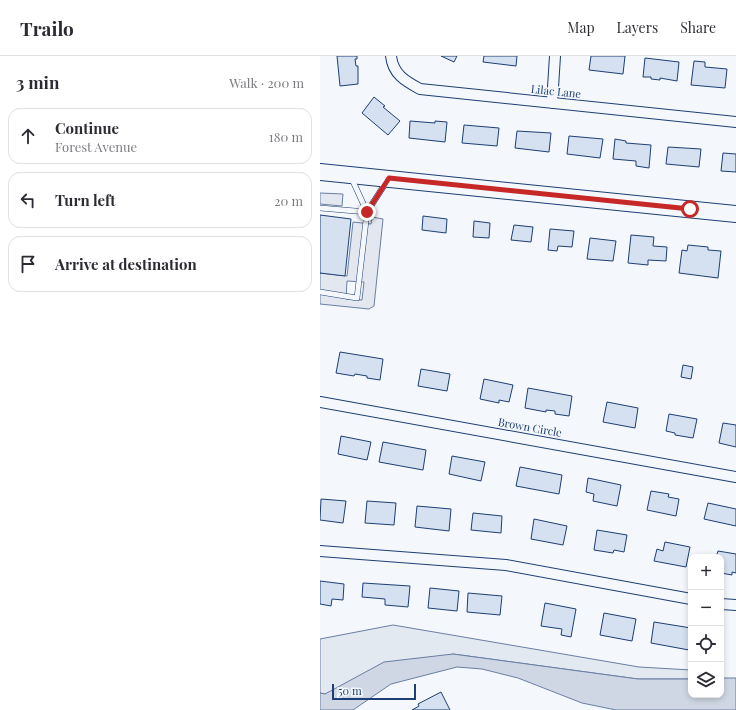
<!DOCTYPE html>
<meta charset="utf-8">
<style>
:root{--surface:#fff;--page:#f2f2f3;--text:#2b2b33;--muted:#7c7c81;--line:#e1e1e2}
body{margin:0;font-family:"Playfair Display",serif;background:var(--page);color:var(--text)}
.controls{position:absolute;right:12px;bottom:12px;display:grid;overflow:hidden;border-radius:8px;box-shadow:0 2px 6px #0003}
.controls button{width:36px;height:36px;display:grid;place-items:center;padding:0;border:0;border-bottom:1px solid var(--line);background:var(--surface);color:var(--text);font:20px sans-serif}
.scale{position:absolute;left:12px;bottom:10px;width:84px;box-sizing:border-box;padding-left:4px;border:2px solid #1d3f73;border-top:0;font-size:11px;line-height:14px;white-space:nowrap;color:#1d3f73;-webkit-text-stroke:3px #f4f7fb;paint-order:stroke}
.stop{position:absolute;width:12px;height:12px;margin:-9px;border:3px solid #c62828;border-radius:50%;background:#fff}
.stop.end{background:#c62828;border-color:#fff;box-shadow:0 1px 4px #0008}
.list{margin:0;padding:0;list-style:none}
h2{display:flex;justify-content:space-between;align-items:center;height:52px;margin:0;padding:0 16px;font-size:17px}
h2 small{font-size:13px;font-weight:400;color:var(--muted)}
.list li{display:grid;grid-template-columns:26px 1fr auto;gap:12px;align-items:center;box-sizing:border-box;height:56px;margin:0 8px 8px;padding:0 8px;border:1px solid var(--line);border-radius:12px}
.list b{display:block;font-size:15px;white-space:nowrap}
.list p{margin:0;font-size:13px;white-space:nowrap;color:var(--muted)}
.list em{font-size:13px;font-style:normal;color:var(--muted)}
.icon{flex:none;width:22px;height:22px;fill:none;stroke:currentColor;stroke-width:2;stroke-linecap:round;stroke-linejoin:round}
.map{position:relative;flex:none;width:416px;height:654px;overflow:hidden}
header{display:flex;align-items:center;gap:24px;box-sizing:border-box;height:56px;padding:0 20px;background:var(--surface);border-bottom:1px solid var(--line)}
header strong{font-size:19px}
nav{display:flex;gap:22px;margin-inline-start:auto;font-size:14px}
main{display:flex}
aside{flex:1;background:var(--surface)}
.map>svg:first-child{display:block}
</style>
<header>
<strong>Trailo</strong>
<nav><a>Map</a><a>Layers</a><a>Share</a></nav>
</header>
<main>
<aside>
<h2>3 min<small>Walk · 200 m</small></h2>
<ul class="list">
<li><svg class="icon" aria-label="ahead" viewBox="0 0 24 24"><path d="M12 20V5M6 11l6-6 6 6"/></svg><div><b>Continue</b><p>Forest Avenue</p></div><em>180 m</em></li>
<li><svg class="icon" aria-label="left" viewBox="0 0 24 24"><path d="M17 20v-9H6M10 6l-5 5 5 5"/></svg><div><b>Turn left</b></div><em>20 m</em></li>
<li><svg class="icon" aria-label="arrive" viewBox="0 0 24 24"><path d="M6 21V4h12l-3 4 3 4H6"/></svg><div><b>Arrive at destination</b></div></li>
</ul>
</aside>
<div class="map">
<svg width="416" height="654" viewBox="0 0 416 654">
<rect width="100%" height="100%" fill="#f4f7fb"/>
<path fill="#e3e9f0" stroke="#687fa3" d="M73 569 319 611 371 614V623H318L133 598 5 638 0 637V583Z"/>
<path fill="#e3e8f0" stroke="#687fa3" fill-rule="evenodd" d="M0 137 23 138 22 150 0 148Z
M52 161 63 163 54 250 49 253 0 248V217L27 220 33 166 51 168ZM27 225 44 226 42 244 26 243Z"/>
<path fill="#cfd7e4" stroke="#687fa3" d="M133 598 318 623H371V639H401V622H416V654H296L262 647 198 622 162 613 137 611 71 628 33 654H0V637L5 638 64 606Z"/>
<path fill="#d5e0f0" stroke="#1d3f73" d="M17 0H37V3H35L36 10H38V28L20 30Z
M121 0H137L134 6Z
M164 0H197L196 10 163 6Z
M271 0H305L303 18 269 14Z
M325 2 359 6 357 25 340 22V24L331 23V21H323Z
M374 5 385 6V11L407 13 405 32 371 29Z
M54 41 65 50 63 51 80 65 68 79 42 57Z
M90 65 115 67V65L127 66 125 86 89 82Z
M144 69 179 72 177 90 142 87Z
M197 75 231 77 229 96 195 92Z
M249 80 283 83 280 102 247 98Z
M295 83 306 85V87L331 89 329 112 316 110V105L293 103Z
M348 91 381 93 379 111 346 108Z
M403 97 416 98V116L401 115Z
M0 159 31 163 25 220 0 217Z
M103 160 127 163 126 177 102 174Z
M154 165 170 167 169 182 153 181Z
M194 169 213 171 211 186 191 184Z
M230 173 254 175 252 191 238 190 237 195 228 194Z
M311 179 334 181 333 190 347 191 346 205 328 204V209L308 207Z
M270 182 296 185 293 205 267 203Z
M368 189 388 191V194L401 195 398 222 359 217 362 194 367 195Z
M20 296 63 303 60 324 47 322V320L35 318 34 320 16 317Z
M363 309 373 311 371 323 361 321Z
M101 313 130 318 127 335 98 330Z
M164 323 193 329 189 346 179 344V347L160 343Z
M208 332 252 340 249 360 235 358V355L226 354V356L205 352Z
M287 346 318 352 315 372 283 366Z
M349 358 377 363 373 382 355 379V377L346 375Z
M403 367 416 369V391L399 387Z
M21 380 51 386 47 404 18 398Z
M63 386 106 394 103 414 59 406Z
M132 400 165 406 161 425 129 418Z
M200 411 242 419 239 438 196 430Z
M268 422 301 429 297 450 273 445 274 438 266 436Z
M331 435 349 438 348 441 359 443 356 460 327 454Z
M1 443 26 445 23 467 0 464Z
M47 445 76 447 74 469 45 467Z
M388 447 416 453V470L384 463Z
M97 450 131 453 129 475 95 471Z
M153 457 182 460 181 477 151 474Z
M214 463 247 470 243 489 211 483Z
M277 474 307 479 304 496 294 494 293 497 274 494Z
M345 486 370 491 366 511 334 505 337 493 343 495Z
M398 495 416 498V517L412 516V519L401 517V501H396Z
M0 525 24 528 23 544 12 543 11 550 0 548Z
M43 527 90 530 88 551 65 549V543L42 541Z
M110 532 139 535 137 555 108 552Z
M148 537 182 540 180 559 147 556Z
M225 547 256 553 251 581 241 579 242 573 221 570Z
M284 557 316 563 312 585 280 579Z
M334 566 371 572 369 594 331 587Z
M121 636 130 654H92L99 650 98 648Z"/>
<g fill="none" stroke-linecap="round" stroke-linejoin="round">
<defs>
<path id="lane" d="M31 121 47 156
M0 152 47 156
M0 236 37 242 47 156 67 125"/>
<path id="street" d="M71 0C73 18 85 25 100 33L416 66
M232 47 235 0
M0 346 416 421
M0 495 186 509 371 543
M401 548 416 549"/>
<path id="primary" d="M0 116 416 158"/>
</defs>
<use href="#lane" stroke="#1d3f73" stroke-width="6"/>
<use href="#street" stroke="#1d3f73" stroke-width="12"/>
<use href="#primary" stroke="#1d3f73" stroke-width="18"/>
<use href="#lane" stroke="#f4f7fb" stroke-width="5"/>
<use href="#street" stroke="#f4f7fb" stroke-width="10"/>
<use href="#primary" stroke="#f4f7fb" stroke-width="16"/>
</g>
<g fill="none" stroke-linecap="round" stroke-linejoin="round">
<path stroke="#c62828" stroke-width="5" d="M47 156 69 122 370 153"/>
</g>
<g text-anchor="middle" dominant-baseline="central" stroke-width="3" stroke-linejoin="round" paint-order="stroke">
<g font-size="11" fill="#1d3f73" stroke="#f4f7fb">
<text transform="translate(236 35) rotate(6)">Lilac Lane</text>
<text transform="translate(210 371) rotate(10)">Brown Circle</text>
</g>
</g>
</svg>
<div class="controls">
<button>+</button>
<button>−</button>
<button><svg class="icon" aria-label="locate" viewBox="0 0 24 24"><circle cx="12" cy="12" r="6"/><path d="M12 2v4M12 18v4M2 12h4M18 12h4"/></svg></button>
<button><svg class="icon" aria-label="layers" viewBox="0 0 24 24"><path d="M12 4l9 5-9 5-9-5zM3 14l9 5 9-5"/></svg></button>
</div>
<div class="scale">50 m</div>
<div class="stop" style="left:370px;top:153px"></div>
<div class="stop end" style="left:47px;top:156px"></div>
</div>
</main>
